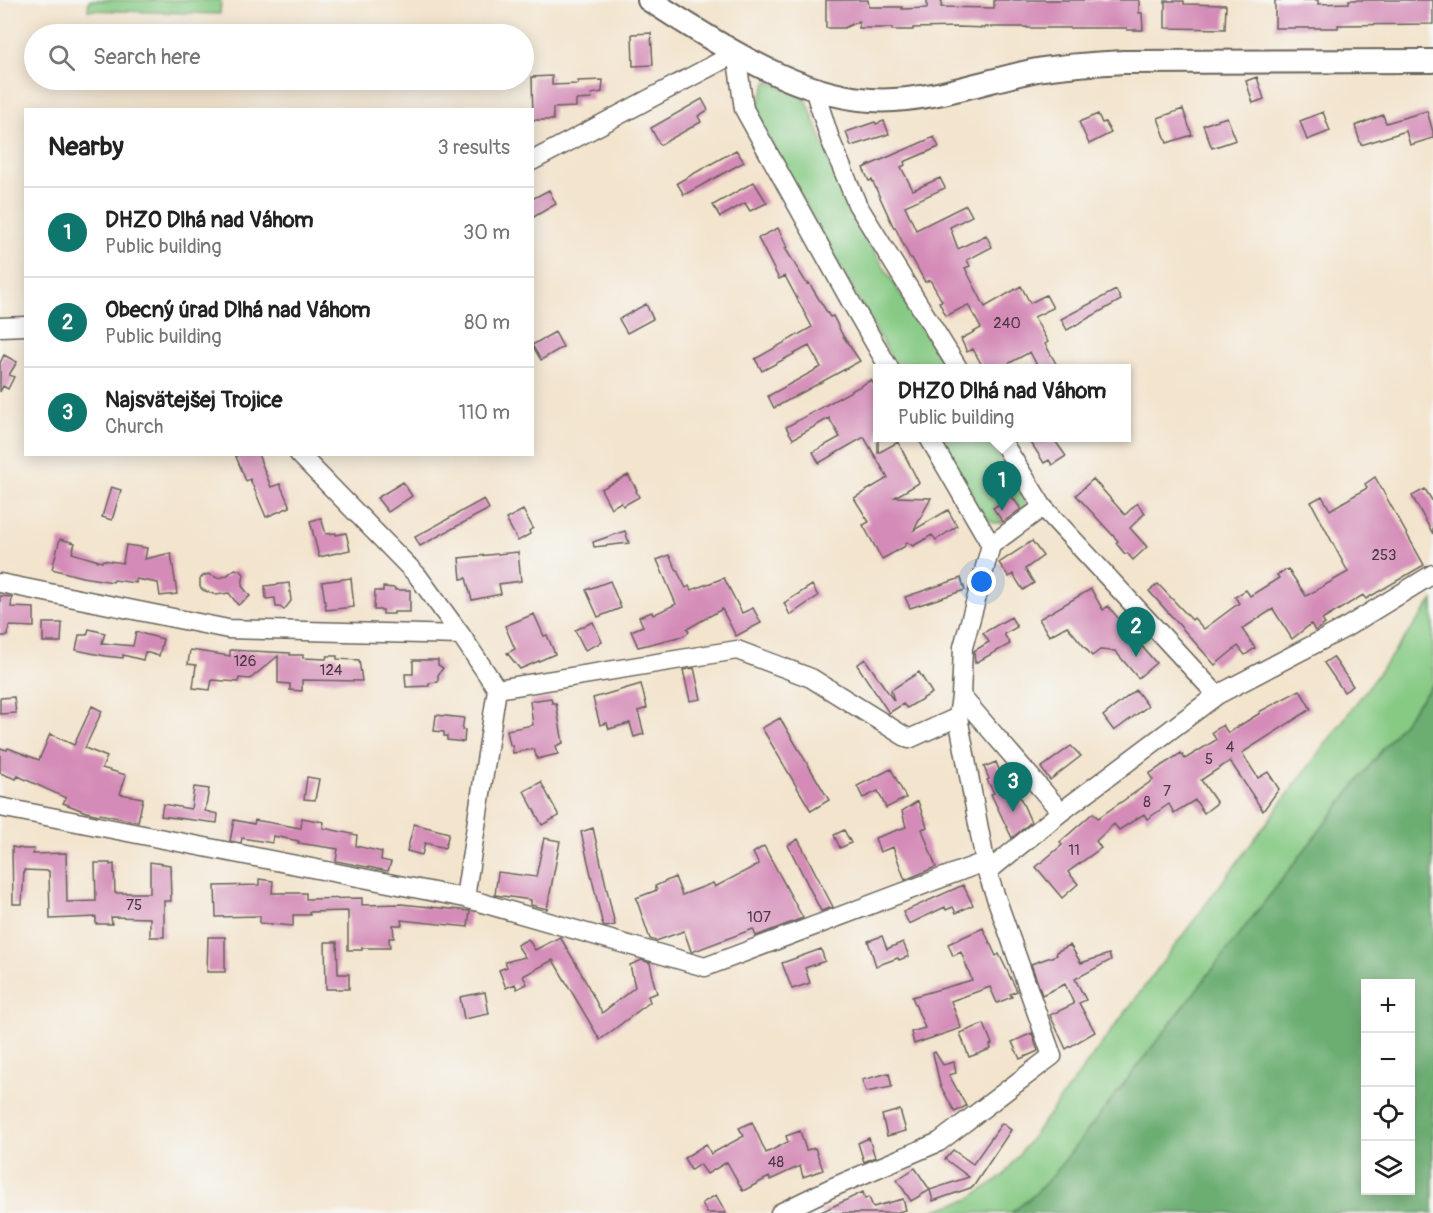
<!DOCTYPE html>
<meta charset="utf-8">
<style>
:root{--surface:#fff;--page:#f2f2f2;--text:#222;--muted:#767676;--line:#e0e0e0;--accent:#0f766e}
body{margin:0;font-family:Pangolin,sans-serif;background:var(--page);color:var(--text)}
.controls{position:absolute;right:18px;bottom:18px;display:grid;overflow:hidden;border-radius:0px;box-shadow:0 3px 15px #0003}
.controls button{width:54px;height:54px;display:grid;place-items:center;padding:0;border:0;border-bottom:2px solid var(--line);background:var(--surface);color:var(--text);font:30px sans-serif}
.you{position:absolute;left:982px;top:582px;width:21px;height:21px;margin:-15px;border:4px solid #fff;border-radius:50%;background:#1a73e8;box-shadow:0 0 0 9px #1a73e833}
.badge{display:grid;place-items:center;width:39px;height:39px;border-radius:50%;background:var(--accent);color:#fff;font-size:20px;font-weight:700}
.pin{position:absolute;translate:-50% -50px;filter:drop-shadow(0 2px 3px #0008)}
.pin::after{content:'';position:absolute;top:32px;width:21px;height:18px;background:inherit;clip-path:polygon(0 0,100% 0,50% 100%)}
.popup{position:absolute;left:873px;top:364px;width:258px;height:78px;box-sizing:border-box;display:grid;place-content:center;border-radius:0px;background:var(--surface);filter:drop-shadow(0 2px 4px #0005);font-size:20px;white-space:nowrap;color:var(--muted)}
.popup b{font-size:22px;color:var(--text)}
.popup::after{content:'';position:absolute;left:50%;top:100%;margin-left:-12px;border:12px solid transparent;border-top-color:var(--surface)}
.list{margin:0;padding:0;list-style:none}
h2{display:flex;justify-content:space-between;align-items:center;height:78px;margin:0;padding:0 24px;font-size:26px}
h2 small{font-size:20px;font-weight:400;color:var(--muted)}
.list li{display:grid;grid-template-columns:39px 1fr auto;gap:18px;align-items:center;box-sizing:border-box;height:90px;padding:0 24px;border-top:2px solid var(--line)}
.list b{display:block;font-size:22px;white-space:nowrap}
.list p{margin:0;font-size:20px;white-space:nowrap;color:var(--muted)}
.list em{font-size:20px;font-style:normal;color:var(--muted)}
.icon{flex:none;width:33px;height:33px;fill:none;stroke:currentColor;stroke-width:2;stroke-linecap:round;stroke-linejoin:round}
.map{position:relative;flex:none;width:1433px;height:1213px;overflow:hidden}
.search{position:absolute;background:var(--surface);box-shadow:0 3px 15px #0003;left:24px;top:24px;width:510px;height:66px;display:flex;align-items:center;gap:15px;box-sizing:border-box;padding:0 21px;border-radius:33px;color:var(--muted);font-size:22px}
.panel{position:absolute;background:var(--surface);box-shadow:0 3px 15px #0003;left:24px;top:108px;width:510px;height:348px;border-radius:0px}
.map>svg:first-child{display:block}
</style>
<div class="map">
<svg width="1433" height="1213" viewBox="0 0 1433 1213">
<rect width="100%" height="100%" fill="#f6f6f2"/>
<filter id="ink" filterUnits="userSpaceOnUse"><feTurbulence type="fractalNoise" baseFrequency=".0167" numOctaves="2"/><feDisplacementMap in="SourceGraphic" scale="12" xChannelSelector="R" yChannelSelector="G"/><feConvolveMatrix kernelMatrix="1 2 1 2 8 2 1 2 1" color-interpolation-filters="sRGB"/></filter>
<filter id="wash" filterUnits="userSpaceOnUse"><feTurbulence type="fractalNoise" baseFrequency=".008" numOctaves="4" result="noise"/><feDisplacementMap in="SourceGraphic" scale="24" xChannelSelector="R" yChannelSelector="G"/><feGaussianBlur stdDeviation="1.35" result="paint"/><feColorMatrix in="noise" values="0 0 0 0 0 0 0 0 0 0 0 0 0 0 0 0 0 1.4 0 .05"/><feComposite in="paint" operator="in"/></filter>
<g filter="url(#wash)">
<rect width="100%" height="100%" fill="#f3e4cd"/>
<path fill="#86ca84" stroke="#517350" stroke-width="1.5" d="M89 0H221L220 14 88 10Z
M767 81 798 95 807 101 846 205 946 368H897L761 125 757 109Z
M936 438H987L1024 496 1026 506 1022 510 1008 491 999 497 1003 502 993 508 1003 523H994L982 515Z
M1433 600V684L1054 1174 1035 1194 1011 1213H925L967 1200 1003 1176Z"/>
<path fill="#6cae72" stroke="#446547" stroke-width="1.5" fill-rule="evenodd" d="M1433 684V1213H1011L1035 1194 1054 1174ZM1366 984H1410V1190H1366Z"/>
<g id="blocks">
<path fill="#d48bb7" d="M826 0H868L869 7H902V9L927 8V0H942L941 7 994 8V0H1139V13H1142L1143 30H1127V28H1027V27H985V28L959 27 913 28V30H892V28H859V21L844 28H826Z
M1275 0H1318V4L1349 3V0H1433V24L1338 25V28H1275Z
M1165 1H1184V4L1226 5 1225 29 1165 28Z
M651 33 653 65 633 66 632 34Z
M552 76V85L578 84V81L603 80 602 92 591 94 592 99 576 100V107L553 108V120H533L532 77Z
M1257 77 1264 99 1253 103 1246 81Z
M702 99 708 110 698 116 701 122 660 145 651 128Z
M1183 109 1192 135 1167 143 1158 118Z
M1427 111 1433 132V138L1410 145 1406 131 1361 145 1355 126 1383 115 1386 123Z
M1323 112 1330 131 1307 140 1300 121Z
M1098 114 1102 123 1105 122 1111 133 1089 144 1079 122Z
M1227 117 1236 140 1212 148 1203 125Z
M884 121 889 134 851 146 846 132 875 122 876 124Z
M934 137 939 147 904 162 905 165 901 167 913 190 940 178 945 188 905 206 916 230 966 205 972 216 950 227 958 249 986 235 992 247 967 260 970 266 965 268 985 307 1021 286 1030 303 1046 295 1053 308 1034 317 1048 342 1045 344 1059 369H1039L1030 352 1006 365 1008 369H984L973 349 967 352 961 339 981 328 968 305 946 316 939 302 942 301 930 280 925 282 912 258H910L895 227 894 228 872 180 869 181 863 168Z
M736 150 744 162 684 195 677 183Z
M754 182 767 203 750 211 745 203 720 217 713 205Z
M549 190 556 204 532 218V199Z
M778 228 787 247 785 248 807 284 809 283 830 317 833 316 843 336 860 361 774 408 768 396 821 367 809 346 762 371 755 359 812 327 785 276 779 279 758 238Z
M1116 290 1121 300 1067 330 1061 319Z
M646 304 653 319 627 333 619 319Z
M555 332 563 347 541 360 532 345Z
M4 355 17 362 9 375 14 377 8 389 3 386 0 392V363Z
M871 380 878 390V453L898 442 919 483 895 497 931 498 914 530 948 510 957 526 936 540 932 535 913 546 907 542 904 547 882 559 863 525 869 522 854 498 888 478 864 437 819 463 813 452 840 437 829 418 793 439 786 427Z
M1028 438H1053L1066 456 1052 465 1049 460 1044 463Z
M235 454H258L271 487 280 484 290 507 266 517 250 479 246 481Z
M628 475 637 490 636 491 639 497 623 506 621 502 611 508 601 489Z
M1375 477 1424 565 1366 599 1363 595 1322 620 1325 624 1315 631 1311 624 1292 639 1273 609 1242 629 1255 648 1245 655 1238 646 1215 665 1149 591 1158 584 1192 620 1194 618 1204 629 1239 603 1235 597 1246 590 1250 596 1279 578 1277 575 1288 569 1306 596 1348 572 1311 502 1322 496 1330 510 1367 488 1365 484Z
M1093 479 1125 515 1137 503 1145 513 1130 528 1147 547 1133 560 1127 553 1125 554 1116 543 1118 541 1076 495Z
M403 482 412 496 388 512 377 498Z
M111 487 121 490 112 520 102 517Z
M1425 489 1433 502V534L1412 496Z
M1008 491 1021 509 1003 522 993 508 1003 502 999 497Z
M484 499 489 509 420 546 415 537Z
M523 510 533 528 529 531 530 534 518 541 506 519Z
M321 518 326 534 336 533V535L346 533 350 550 319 557 310 521Z
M625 531 629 543 594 547 593 542Z
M60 539 75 543 72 553 102 562 103 560 123 563 126 545 147 548 145 559 171 553 177 594 160 596 158 583 136 579V583L114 580 113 582 82 577 52 569Z
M1032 541 1043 556 1025 569 1034 583 1023 590 1013 574 1009 577 999 563Z
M518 552 521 581 499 584 501 594 472 600 466 578 461 579 459 558Z
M669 555 686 588 689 586 691 590 724 578 742 613 753 608 761 623 736 636 722 609 687 629 689 632 683 636 638 647 631 631 643 626 639 617 652 612 653 615 676 604 657 560Z
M235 569 241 571 244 574 242 586 250 596 238 605 229 593 216 595 203 590 200 587V579L203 576 208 574 218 578 226 576Z
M351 578 354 607 326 610 322 582Z
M961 578 965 590 910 608 905 597Z
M610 581 621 608 598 617 586 590Z
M289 583 291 601 284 610 280 607H276L275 598 266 599 265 586Z
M812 585 818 596 790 615 784 603Z
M383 587 395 588V590H410V612H394V614H383V610H374L375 591H383Z
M1091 589 1103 610 1108 606 1156 663 1138 678 1115 651 1100 650 1092 656 1067 626 1049 636 1039 619Z
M0 596 12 597 11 607 34 608V627L9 626 8 636H0Z
M534 614 544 636 547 635 555 654 520 669 507 653 515 649 505 626Z
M1011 617 1017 627 1004 634 1010 644 975 663 974 651 989 642 983 633Z
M593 622 602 642 585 650 575 630Z
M43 623H62L61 642H43Z
M89 629 105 633 102 643 133 646 136 632 163 639 159 656 145 652 143 660 123 655V658L105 656 76 650 79 635H87Z
M190 650 230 656V650L290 653V655H303V658L326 659 327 656H337V659L359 660 362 681 302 680V691L290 690V684L278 683V656L250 679 239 678 238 682 212 680 210 690 193 688 196 665 188 664Z
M1333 657 1353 686 1344 692 1324 663Z
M865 659 894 701 891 690 919 672 932 693 907 708 903 704 889 713 857 665Z
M413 660H438V665L443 668 438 675V682L429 683V686L406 687 405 674H413Z
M694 668 701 699 690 701 683 670Z
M641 684 647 708 638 711 644 734 634 737 630 723 609 729 607 723 600 725 593 698Z
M1136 690 1148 706 1114 731 1103 716Z
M1300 690 1311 709 1242 753 1258 778 1268 772 1279 789 1263 811 1230 761 1201 780 1217 803 1204 813 1195 800 1174 813 1169 804 1147 819 1144 814 1119 830 1114 824 1096 841 1101 848 1068 872 1078 884 1062 898 1036 867 1062 845 1060 842 1093 813 1098 818 1153 780 1149 774 1181 753 1185 759 1216 740 1212 732 1223 725 1228 733 1260 713 1259 712Z
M14 697 16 713 0 714V698Z
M551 698 552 703H556L563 743 556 746 558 754 537 759 534 749 513 753 512 745H510L507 730 533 725 530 701Z
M92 706 102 711 85 748 107 757 102 768 126 775 120 794 143 798 138 822 100 814 99 815 86 812 63 803 66 798 18 776 16 779 0 773V748L7 750 8 748 39 760 50 734 74 745Z
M436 715 464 718 462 730H465L464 742 447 740V736H444V732L434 731Z
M780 718 829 800 811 811 762 728Z
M1071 746 1081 756 1050 780 1041 768Z
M996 762 1000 772 1003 771 1010 785 1014 784 1031 822 1012 838 991 794 994 793 987 780 989 779 984 767Z
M891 769 906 798 886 808 878 791 863 798 857 786Z
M307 777 319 779 315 800 304 799Z
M541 782 559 816 542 825 524 791Z
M194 787 209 789 205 811 218 814 217 823 161 816 163 804 191 809Z
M918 801 927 827 922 829 936 867 905 880 893 847 880 852 875 838 906 827 902 811Z
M302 818 324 822 323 828 357 835 356 846 382 852 381 860 391 862 388 871 336 861 338 849 298 843 299 841 273 836 272 843 242 838 241 843 230 841 234 820 254 824 255 820 301 828Z
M414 824 449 833 445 848 425 843 422 855 407 851Z
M593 828 615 925 606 927 603 926 581 832Z
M844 830 851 843 840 848 834 835Z
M544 838 560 841 547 909 531 905V900L495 895 498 872 536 877Z
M798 839 833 907 821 911 788 845Z
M764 846 803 918 756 936 753 929 692 952 691 951 684 931 656 941 650 939 636 898 657 890 655 886 675 877 682 895 713 883 715 887 759 864 753 853Z
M12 847 24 849H34L33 854 66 853 67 902 96 901 95 863H110V865L114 864 115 893H150V862L170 865 171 901H164V937H150V918L111 917 112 924H96V917L50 919 49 871 24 870 22 904H13Z
M259 879 273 881 272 893H306V899L362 898V905L401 904 470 911 468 927 401 920 402 925H393L394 938H389L390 948H362V950H348V911L309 912 310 915H293V926L260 923V916L216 917 215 886 259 885Z
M963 885 973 905 956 913 953 907 946 910 945 907 909 924 903 912Z
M983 928 996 956 999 954 1017 991 1010 994 1012 997 997 1003 990 987 951 1001 961 1028 914 1044 911 1032 925 1028 912 997 972 980 961 952 953 956 948 944Z
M882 936 887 949 903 942 909 956 899 960 898 958 876 966 868 941Z
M208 937H225V972H207Z
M560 937 577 965 602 1013 635 987 630 965 642 960 650 963 653 976H652L657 993 648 996 650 1002 600 1040 553 960 523 976 527 984 517 989 515 984 506 988 499 970 507 967 505 962 525 957 517 945 528 939 535 950Z
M325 942H337L338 974H349V989H326Z
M1070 945 1081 963 1109 954 1111 960 1075 979 1086 1000 1079 1003 1095 1032 1066 1049 1050 1015 1074 1004 1065 984 1042 995 1031 964 1057 955 1056 952Z
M821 949 825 961 805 968 810 983 792 989 782 963Z
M485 992 489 1014 464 1019 460 997Z
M984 1024 992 1044 990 1045 991 1049 969 1057 960 1033Z
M1032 1033 1038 1051 1020 1059 1012 1042Z
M935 1052 943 1065 954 1062 956 1073 949 1075 966 1106 955 1112 940 1085 933 1053Z
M889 1073 892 1087 866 1092 862 1080Z
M900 1110 906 1131 887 1136 882 1115Z
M752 1122 766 1153 788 1142 786 1136 800 1131 806 1150 815 1148 823 1170 803 1177 800 1166 770 1180 769 1177 743 1191 727 1162 707 1174 700 1164 691 1170 684 1158 706 1144 711 1154 744 1136 739 1128Z
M1002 1123 1011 1130 973 1187 933 1201 930 1190 969 1177 945 1159 953 1150 973 1164Z
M869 1138 875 1157 864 1162 858 1143Z
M915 1168 930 1190 911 1201 897 1180Z
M863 1192 865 1199 869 1197 873 1207 903 1199 906 1210 894 1213H819Z
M716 1195 726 1213H707L702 1203Z"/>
</g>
</g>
<g filter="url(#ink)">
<use href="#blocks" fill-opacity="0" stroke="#67625a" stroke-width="1.5"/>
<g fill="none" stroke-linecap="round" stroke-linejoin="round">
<defs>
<path id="minor" d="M814 89 830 139 857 204 958 368
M532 161 736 53 744 109 852 304 889 368
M0 327 26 326
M929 438 991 545
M1000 438 1043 507 1217 695
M299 454 417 575 461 635
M0 583 228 629 461 635 497 689 465 898
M497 689 737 650 811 678 909 739 958 717
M961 696 1061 812
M0 807 465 898 705 967 984 862
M987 872 1061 812 1217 695 1345 628 1433 574
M780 1213 831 1188 939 1142 1052 1056 987 872 958 717 961 696 963 647 991 545 1043 507"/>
<path id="major" d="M649 0C720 44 807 106 894 100 941 97 987 81 1032 71 1062 65 1093 64 1123 62L1433 61"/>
</defs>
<use href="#minor" stroke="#67625a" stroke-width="21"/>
<use href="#major" stroke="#67625a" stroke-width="26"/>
<use href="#minor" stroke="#fff" stroke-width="18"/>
<use href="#major" stroke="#fff" stroke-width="22"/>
</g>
</g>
<g text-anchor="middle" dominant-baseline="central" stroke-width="6" stroke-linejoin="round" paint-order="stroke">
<g font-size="15" fill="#4a3843">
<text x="1007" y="323">240</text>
<text x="1384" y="555">253</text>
<text x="245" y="661">126</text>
<text x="331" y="670">124</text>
<text x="1230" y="747">4</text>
<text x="1209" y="759">5</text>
<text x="1167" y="791">7</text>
<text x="1147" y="802">8</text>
<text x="1074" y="850">11</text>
<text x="134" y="905">75</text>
<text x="759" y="917">107</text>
<text x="776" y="1162">48</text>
</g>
</g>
</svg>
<div class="controls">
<button>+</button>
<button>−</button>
<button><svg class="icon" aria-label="locate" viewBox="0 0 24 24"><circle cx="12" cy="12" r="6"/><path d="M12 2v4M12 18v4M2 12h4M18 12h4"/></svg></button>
<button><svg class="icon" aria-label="layers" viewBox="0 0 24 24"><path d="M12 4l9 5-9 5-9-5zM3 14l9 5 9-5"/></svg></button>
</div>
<div class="you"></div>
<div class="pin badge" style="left:1002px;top:511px">1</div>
<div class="popup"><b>DHZO Dlhá nad Váhom</b>Public building</div>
<div class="pin badge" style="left:1136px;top:657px">2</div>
<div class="pin badge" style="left:1013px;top:812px">3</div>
<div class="search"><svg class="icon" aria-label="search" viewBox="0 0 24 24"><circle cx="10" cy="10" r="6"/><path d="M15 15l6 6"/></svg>Search here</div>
<section class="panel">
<h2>Nearby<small>3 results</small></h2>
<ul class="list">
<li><span class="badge">1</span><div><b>DHZO Dlhá nad Váhom</b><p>Public building</p></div><em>30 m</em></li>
<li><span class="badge">2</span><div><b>Obecný úrad Dlhá nad Váhom</b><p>Public building</p></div><em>80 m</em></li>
<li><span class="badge">3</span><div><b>Najsvätejšej Trojice</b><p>Church</p></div><em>110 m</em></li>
</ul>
</section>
</div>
